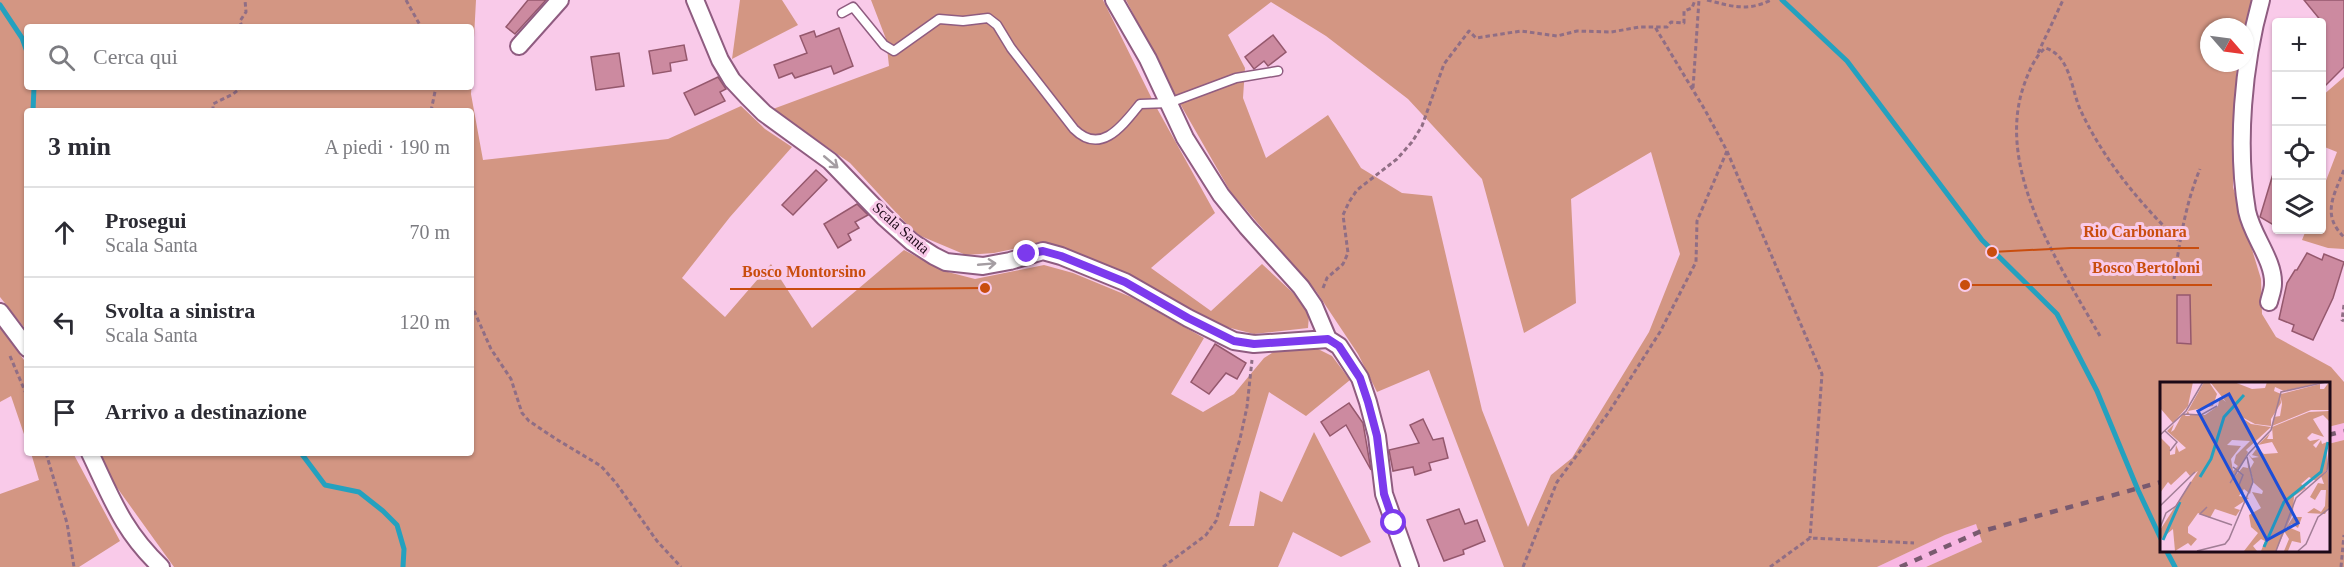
<!DOCTYPE html>
<html lang="it">
<meta charset="utf-8">
<style>
:root{--surface:#fff;--page:#f7f7f7;--text:#2b2b33;--muted:#7c7c81;--line:#e1e1e2}
body{margin:0;font-family:Georgia,serif;background:var(--page);color:var(--text)}
.controls{position:absolute;right:18px;top:18px;display:grid;overflow:hidden;border-radius:6px;box-shadow:0 2px 4px #0004}
.controls button{width:54px;height:54px;display:grid;place-items:center;padding:0;border:0;border-bottom:2px solid var(--line);background:var(--surface);color:var(--text);font:30px sans-serif}
.compass{position:absolute;left:2200px;top:18px;width:54px;height:54px;border-radius:50%;background:var(--surface);box-shadow:0 2px 4px #0004;rotate:118deg}
.stop{position:absolute;width:18px;height:18px;margin:-14px;border:4px solid #7c3aed;border-radius:50%;background:#fff}
.stop.end{background:#7c3aed;border-color:#fff;box-shadow:0 2px 6px #0008}
.list{margin:0;padding:0;list-style:none}
h2{display:flex;justify-content:space-between;align-items:center;height:78px;margin:0;padding:0 24px;font-size:26px}
h2 small{font-size:20px;font-weight:400;color:var(--muted)}
.list li{display:grid;grid-template-columns:39px 1fr auto;gap:18px;align-items:center;box-sizing:border-box;height:90px;padding:0 24px;border-top:2px solid var(--line)}
.list b{display:block;font-size:22px;white-space:nowrap}
.list p{margin:0;font-size:20px;white-space:nowrap;color:var(--muted)}
.list em{font-size:20px;font-style:normal;color:var(--muted)}
.icon{flex:none;width:33px;height:33px;fill:none;stroke:currentColor;stroke-width:2;stroke-linecap:round;stroke-linejoin:round}
.map{position:relative;flex:none;width:2344px;height:567px;overflow:hidden}
.search{position:absolute;background:var(--surface);box-shadow:0 2px 4px #0004;left:24px;top:24px;width:450px;height:66px;display:flex;align-items:center;gap:15px;box-sizing:border-box;padding:0 21px;border-radius:6px;color:var(--muted);font-size:22px}
.panel{position:absolute;background:var(--surface);box-shadow:0 2px 4px #0004;left:24px;top:108px;width:450px;height:348px;border-radius:6px}
.map>svg:first-child{display:block}
</style>
<div class="map">
<svg width="2344" height="567" viewBox="0 0 2344 567">
<rect width="100%" height="100%" fill="#f9cae9"/>
<path fill="#f8b7e3" d="M2344 423V440L2328 444V427Z
M1976 523 1982 542 1926 567H1877L1945 535Z"/>
<path fill="#d39683" fill-rule="evenodd" d="M0 0H476L471 94 483 160 668 139 741 106 765 129 792 147 730 217 682 278 725 317 771 264 812 328 904 250 944 271 975 279 1044 265 1073 273 1131 297 1204 338 1171 394 1203 412 1234 394 1264 358 1275 351 1314 347 1332 356 1350 380 1306 416 1269 392 1229 526H1254L1260 491 1282 502 1314 432 1371 542 1341 557 1293 532 1278 567H174L113 482 99 453H471V111H27V331L0 297ZM27 27H471V87H27Z
M740 0H782L798 25 732 59Z
M871 0H1103L1154 103 1215 213 1151 268 1211 311 1262 264 1293 293 1309 315 1308 328 1254 334 1215 324 1137 278 1047 242 994 253 966 255 916 234 850 163 773 109 889 66 886 39Z
M1126 0H2252L2245 27H2209V63H2237L2233 187 2261 279 2262 314 2276 337 2331 367 2344 382V423L2328 427V384H2161V550H2328V444L2344 440V567H1926L1982 542 1976 524 1945 535 1877 567H1504L1429 370 1377 392 1358 354 1316 291 1230 191 1183 109ZM1271 2 1326 36 1408 99 1482 179 1524 333 1576 303 1571 199 1651 152 1680 254 1649 332 1572 458 1551 475 1528 527 1482 410 1432 196 1402 193 1361 168 1328 115 1266 158 1243 98 1245 68 1228 35Z
M2344 77V249L2328 248 2302 240 2306 230H2322V191L2337 152 2322 146V96Z
M0 328 27 364V443L11 396 0 402Z
M31 453H73L120 541 79 567H0V494L39 480Z"/>
<g fill="none" stroke-linecap="round" stroke-linejoin="round">
<path stroke="#24a1bf" stroke-width="5" d="M1782 0 1847 61 1982 240 2057 314 2097 391 2138 490 2161 539
M0 5 22 38 27 52
M33 111 34 87
M301 453 325 485 359 492 383 511 397 525 404 549 403 567
M2166 550 2175 567"/>
</g>
<path fill="#cc8aa0" stroke="#95586d" stroke-width="1.5" d="M528 0H546L515 34 506 27Z
M2304 0H2344V67L2322 89V22Z
M839 28 853 66 834 74 831 66 795 78 792 73 779 78 774 65 807 53 800 36 814 31 816 37Z
M1273 35 1286 52 1268 66 1264 61 1254 69 1245 57Z
M684 45 687 60 670 63 671 71 653 74 649 51Z
M619 53 624 86 596 90 591 57Z
M718 77 726 89 720 92 725 101 695 115 684 93Z
M816 170 827 180 793 215 782 205Z
M2273 174 2277 175V227L2260 217Z
M857 204 868 215 855 222 859 228 848 234 851 240 838 248 824 224Z
M2307 253 2322 260 2324 254 2344 262 2333 298 2313 340 2292 331 2294 325 2279 319 2287 283 2295 270H2297Z
M2177 295H2190L2191 344 2177 343Z
M1215 344 1246 363 1237 379 1226 373 1209 394 1191 382Z
M1349 403 1363 423 1371 470 1346 425 1330 436 1321 422Z
M1423 419 1433 440 1443 438 1448 458 1429 463 1431 470 1415 475 1413 467 1393 471 1389 450 1419 443 1410 425Z
M1459 509 1465 524 1477 520 1485 541 1463 550 1464 554 1444 561 1427 520Z"/>
<g fill="none" stroke-linecap="round" stroke-linejoin="round">
<defs>
<path id="lane" d="M842 13 853 7 884 45 894 51 939 19 963 21 988 18 997 25 1011 48 1074 129C1101 156 1123 125 1140 104L1169 103 1236 78 1278 71"/>
<path id="street" d="M695 0 720 60 732 80 747 96 764 113 830 161 884 217 912 242 934 256 946 262 983 266 1010 261 1043 251 1061 256 1125 282 1188 318 1234 341 1254 344 1328 339 1339 346 1360 378 1368 402 1377 436 1384 494 1410 567
M1114 0 1148 59 1185 138 1221 195 1247 227 1301 287 1314 306 1328 339
M2261 0C2243 64 2236 145 2247 211 2252 236 2274 260 2273 284 2273 290 2270 297 2269 302
M519 46 560 0
M0 312 27 348
M90 453C112 499 123 531 161 567"/>
</defs>
<use href="#lane" stroke="#8f5c80" stroke-width="11"/>
<use href="#street" stroke="#8f5c80" stroke-width="20"/>
<path stroke="#906e85" stroke-width="3" stroke-dasharray="4.5 3" stroke-linecap="butt" d="M406 0 421 27
M1707 0C1731 6 1747 12 1771 0
M242 27 240 21 246 12 245 0
M2038 53 2063 0
M1693 88 1699 0
M213 111V104L233 94 242 87
M431 111 436 87
M1727 151 1822 374 1810 538
M2344 170C2334 195 2321 215 2344 237
M2174 279C2180 241 2185 205 2200 169
M1323 288 1327 278 1343 264 1348 253 1343 215 1349 202 1357 190 1397 159 1412 142 1422 126 1444 64 1469 31 1476 38 1521 31 1557 36 1577 31 1611 32 1640 27H1667L1671 22 1684 23V11L1692 8 1695 0
M471 304 491 349 511 379 522 413 529 421 556 439 601 466 616 483 657 541 681 567
M2344 305 2342 320 2344 321
M2100 336C2060 266 1996 171 2023 88 2028 73 2034 58 2045 48 2070 55 2071 88 2080 109 2103 159 2140 204 2180 242
M10 356 27 396
M46 453 67 523 74 567
M1163 567 1206 535 1216 521 1240 439 1247 407 1252 360
M1523 567 1557 482 1609 412 1660 332 1696 262 1697 221 1727 151 1705 110 1655 27
M1770 567 1810 538 1914 543
M2341 567 2344 535"/>
<use href="#lane" stroke="#fff" stroke-width="8"/>
<use href="#street" stroke="#fff" stroke-width="16"/>
<path stroke="#795a6f" stroke-width="4.5" stroke-dasharray="8 8" stroke-linecap="butt" d="M2328 435 2344 431
M1900 567 1979 532 2161 482"/>
</g>
<defs><path id="oneway-shaft" d="M-6 0H5M1.5-3L5.5 0L1.5 3" fill="none" stroke-width="1.6" stroke-linecap="round" stroke-linejoin="round" transform="scale(1.5)"/></defs>
<g stroke="#a49da2">
<use href="#oneway-shaft" transform="translate(831 162) rotate(40)"/>
<use href="#oneway-shaft" transform="translate(987 264) rotate(-5)"/>
</g>
<g fill="none" stroke-linecap="round" stroke-linejoin="round">
<path stroke="#7c3aed" stroke-width="8" d="M1027 254 1043 251 1061 256 1125 282 1188 318 1234 341 1254 344 1328 339 1339 346 1360 378 1368 402 1377 436 1384 494 1394 523"/>
</g>
<g text-anchor="middle" dominant-baseline="central" stroke-width="6" stroke-linejoin="round" paint-order="stroke">
<g font-size="15" fill="#1c0917" stroke="#f9cae9">
<text transform="translate(901 228) rotate(41)">Scala Santa</text>
</g>
</g>
<g transform="translate(2160 382)">
<rect width="170" height="170" fill="#f9cae9"/>
<path d="M0 0H33L28 24 13 41 0 26ZM44 0H49L57 12 53 24 28 29 30 34H25ZM50 0H74L92 7 105 6 107 0H164L124 9 115 5 114 9 121 12 160 2V7H164L169 0V28H151L112 44 114 35 120 34 122 22 120 12 121 21 111 37V44L95 42 78 33 91 42 111 45 86 68 88 70 81 84 69 101 83 85 88 86 87 76 93 100 90 112 84 107 79 114 89 116 74 126 80 128 76 134 55 127 50 136 38 131 28 145V151L37 157 31 164 28 161 15 169 13 147 1 157 0 148 38 89 30 94 26 89 11 103 8 100 0 111V55L10 65V73L15 72 16 63 19 70 26 66 7 49 14 42 11 50 14 48 22 33H45L58 24 60 15 66 20ZM72 58 90 59 76 73 74 81 78 84 73 89 71 77 81 64 67 63ZM169 29V39L163 33 153 37 164 55 152 51 147 56 150 59 160 57 153 63 156 66 161 58 162 62 167 60V88L156 99 149 95 141 102 146 106 134 114 133 131 116 169H101L105 159 101 157 93 164 97 169H84L98 151 91 145 89 133 101 126 92 110 102 112 103 109 94 101 90 87 94 80 88 72 92 76 99 75 92 73 97 66 104 72 118 71 112 60 98 63 110 51 107 57H113L112 45 149 30ZM168 89 169 125 165 132 147 131 154 126 161 130 165 124 166 108H161L155 118 150 115 158 101 164 102 161 94ZM133 135H142L138 146 132 142 128 145 140 150 141 161 132 159 128 169H124L129 157 124 149Z" fill="#d39683" fill-rule="evenodd"/>
<path fill="none" stroke="#24a1bf" stroke-width="3" d="M40 95 51 77 64 35 84 13M3 158 20 120M104 165 124 120 161 90 168 60"/>
<path fill="none" stroke="#a17d95" stroke-width="1.5" d="M23 32 41 33 57 24M5 49 17 60 10 69M0 53 26 29 43 0M73 85 83 93 79 103 83 111M70 101 88 72 111 48 121 10 166 0M0 124 35 90M47 125 40 132 72 143M0 146 6 131 16 124 31 100M37 169 65 162 69 157 93 100 87 75M116 169 136 116 167 89 170 60M138 169 146 162 158 135 170 126"/>
<path fill="#1d4ed8" fill-opacity="0.15" stroke="#1d4ed8" stroke-width="3" d="M69 12 138 141 107 158 38 29Z"/>
<rect width="170" height="170" fill="none" stroke="#1c0917" stroke-width="3"/>
</g>
<path fill="none" stroke="#c94d0e" stroke-width="2" d="M1992 252L2071 248H2199M1965 285L2080 285H2212M985 288L878 289H730"/>
<g fill="#c94d0e" stroke="#f9cae9" stroke-width="2">
<circle cx="1992" cy="252" r="6"/>
<circle cx="1965" cy="285" r="6"/>
<circle cx="985" cy="288" r="6"/>
</g>
<g font-size="16" text-anchor="middle" font-weight="bold" fill="#c94d0e" stroke="#f9cae9" stroke-width="6" stroke-linejoin="round" paint-order="stroke">
<text x="2135" y="237">Rio Carbonara</text>
<text x="2146" y="273">Bosco Bertoloni</text>
<text x="804" y="277">Bosco Montorsino</text>
</g>
</svg>
<div class="controls">
<button>+</button>
<button>−</button>
<button><svg class="icon" aria-label="locate" viewBox="0 0 24 24"><circle cx="12" cy="12" r="6"/><path d="M12 2v4M12 18v4M2 12h4M18 12h4"/></svg></button>
<button><svg class="icon" aria-label="layers" viewBox="0 0 24 24"><path d="M12 4l9 5-9 5-9-5zM3 14l9 5 9-5"/></svg></button>
</div>
<svg class="compass" viewBox="-18 -18 36 36"><path d="M0-13l5 13h-10z" fill="#e53935"/><path d="M0 13l5-13h-10z" fill="#7c7c81"/></svg>
<div class="stop" style="left:1394px;top:523px"></div>
<div class="stop end" style="left:1027px;top:254px"></div>
<div class="search"><svg class="icon" aria-label="search" viewBox="0 0 24 24"><circle cx="10" cy="10" r="6"/><path d="M15 15l6 6"/></svg>Cerca qui</div>
<section class="panel">
<h2>3 min<small>A piedi · 190 m</small></h2>
<ul class="list">
<li><svg class="icon" aria-label="ahead" viewBox="0 0 24 24"><path d="M12 20V5M6 11l6-6 6 6"/></svg><div><b>Prosegui</b><p>Scala Santa</p></div><em>70 m</em></li>
<li><svg class="icon" aria-label="left" viewBox="0 0 24 24"><path d="M17 20v-9H6M10 6l-5 5 5 5"/></svg><div><b>Svolta a sinistra</b><p>Scala Santa</p></div><em>120 m</em></li>
<li><svg class="icon" aria-label="arrive" viewBox="0 0 24 24"><path d="M6 21V4h12l-3 4 3 4H6"/></svg><div><b>Arrivo a destinazione</b></div></li>
</ul>
</section>
</div>
